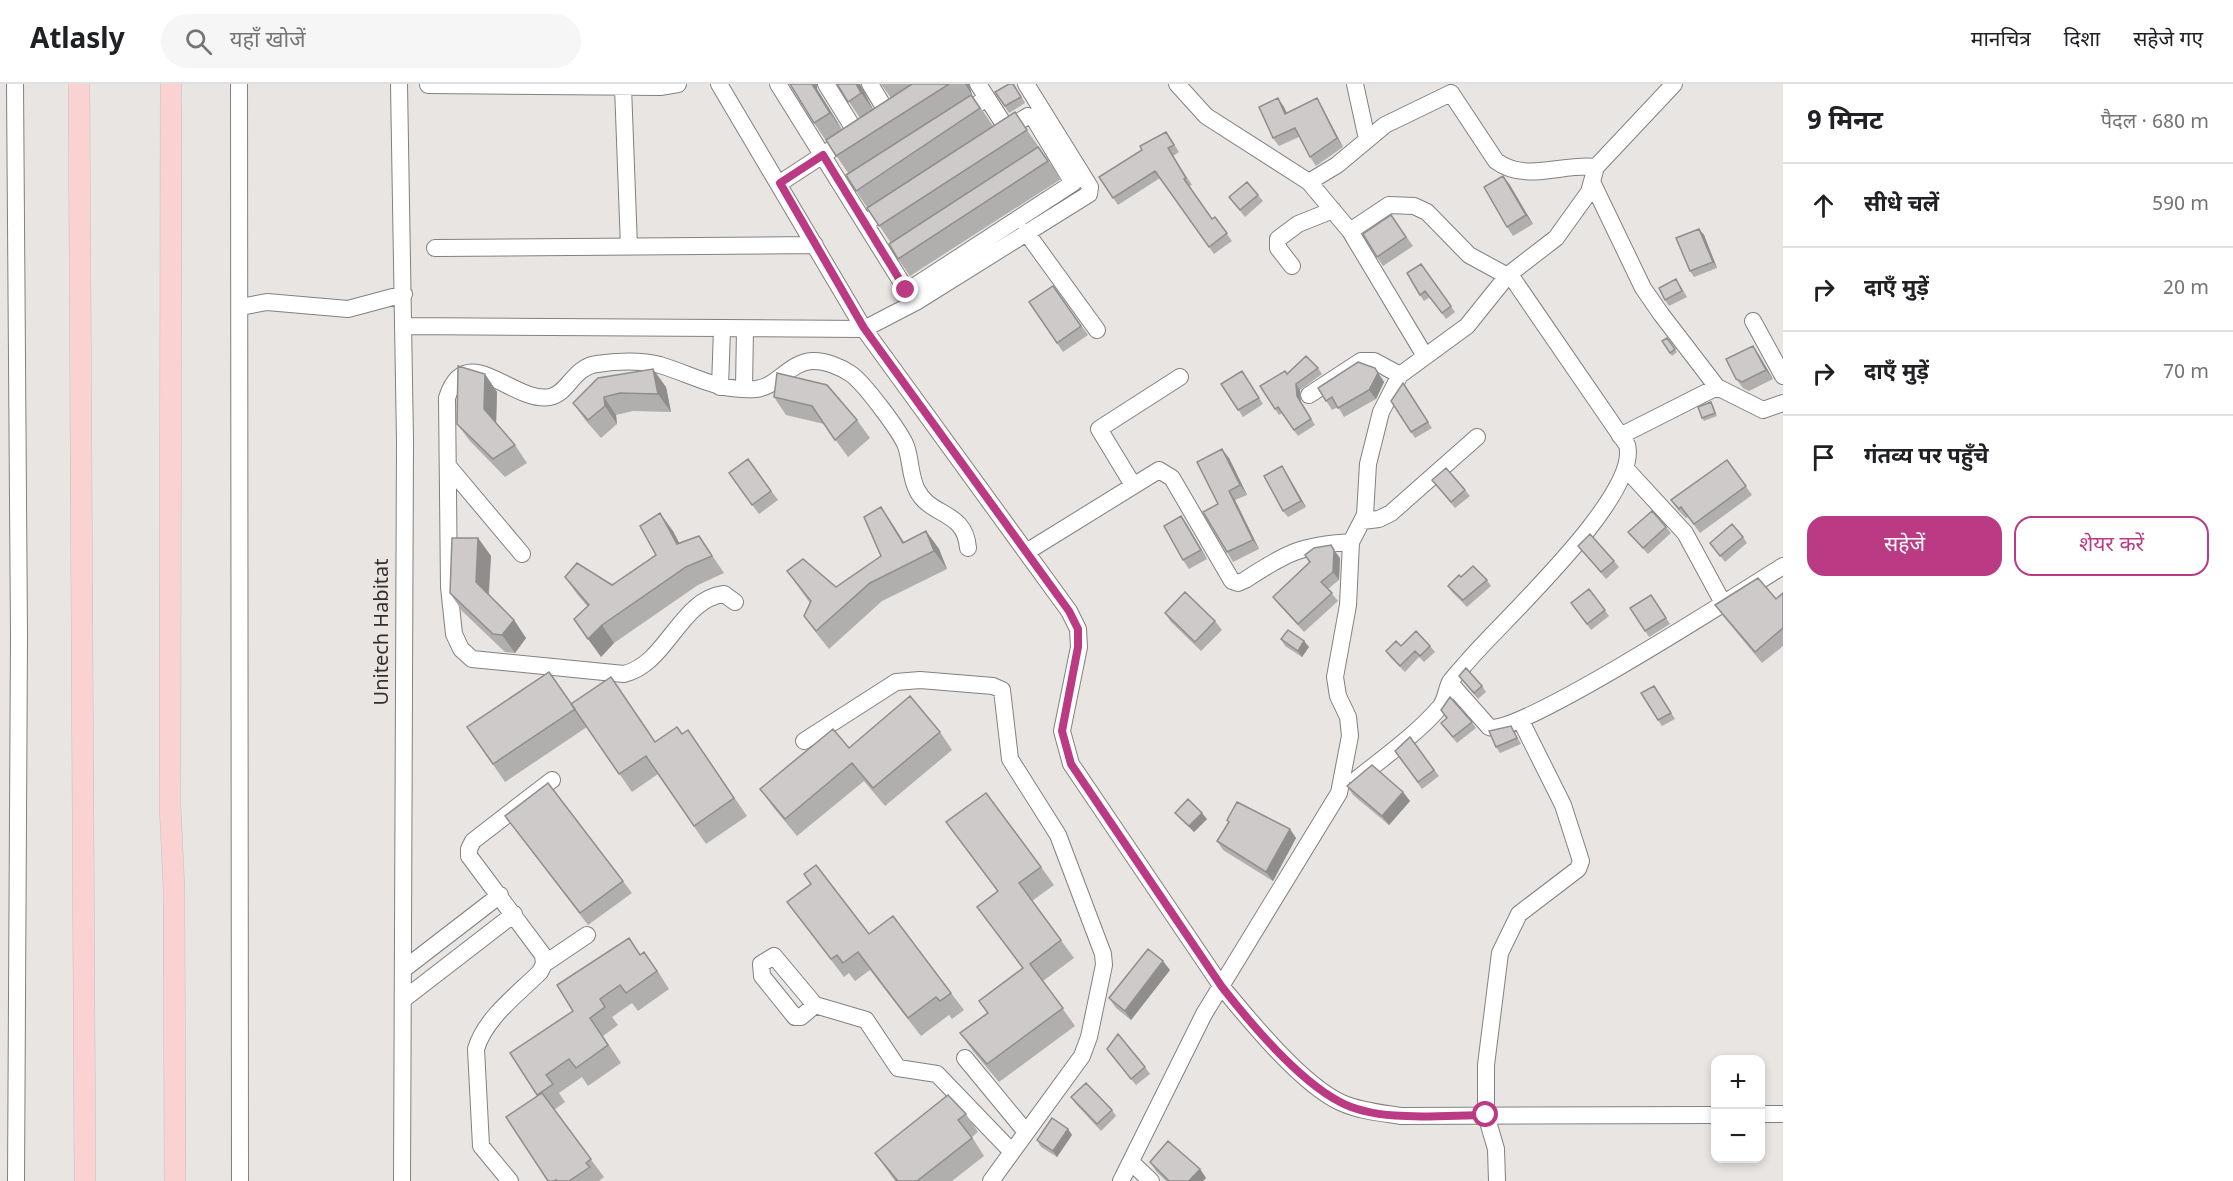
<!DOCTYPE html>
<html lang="hi">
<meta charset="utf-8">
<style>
:root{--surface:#fff;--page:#f6f6f6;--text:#202124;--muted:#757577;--line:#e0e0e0;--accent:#bb3a84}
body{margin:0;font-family:Georgia,"Noto Sans Devanagari",serif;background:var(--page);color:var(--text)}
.controls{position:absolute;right:18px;bottom:18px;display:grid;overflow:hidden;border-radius:12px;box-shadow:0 3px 9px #0003}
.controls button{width:54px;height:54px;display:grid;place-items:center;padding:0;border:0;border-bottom:2px solid var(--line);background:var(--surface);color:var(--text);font:30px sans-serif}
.stop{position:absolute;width:18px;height:18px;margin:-14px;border:4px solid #bb3a84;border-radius:50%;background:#fff}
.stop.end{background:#bb3a84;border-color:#fff;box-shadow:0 2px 6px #0008}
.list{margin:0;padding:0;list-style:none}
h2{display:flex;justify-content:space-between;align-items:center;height:78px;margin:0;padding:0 24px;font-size:26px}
h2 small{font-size:20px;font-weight:400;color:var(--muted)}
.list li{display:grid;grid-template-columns:39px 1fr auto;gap:18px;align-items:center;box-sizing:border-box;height:84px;padding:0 24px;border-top:2px solid var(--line)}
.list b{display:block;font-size:22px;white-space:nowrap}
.list em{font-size:20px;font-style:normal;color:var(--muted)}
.actions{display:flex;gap:12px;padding:18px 24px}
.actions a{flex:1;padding:14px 0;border:2px solid var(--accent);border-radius:18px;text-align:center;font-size:21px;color:var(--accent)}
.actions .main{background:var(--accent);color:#fff}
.icon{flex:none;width:33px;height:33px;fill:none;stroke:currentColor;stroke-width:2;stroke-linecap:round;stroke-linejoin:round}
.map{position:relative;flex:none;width:1783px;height:1097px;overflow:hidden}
header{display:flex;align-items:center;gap:36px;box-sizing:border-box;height:84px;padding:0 30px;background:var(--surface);border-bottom:2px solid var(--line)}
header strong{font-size:28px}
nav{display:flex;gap:33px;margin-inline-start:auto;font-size:21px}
.search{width:420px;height:54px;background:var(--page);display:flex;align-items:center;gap:15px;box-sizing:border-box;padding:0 21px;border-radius:33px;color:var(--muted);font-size:22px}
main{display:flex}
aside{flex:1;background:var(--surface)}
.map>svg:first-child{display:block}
</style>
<header>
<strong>Atlasly</strong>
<div class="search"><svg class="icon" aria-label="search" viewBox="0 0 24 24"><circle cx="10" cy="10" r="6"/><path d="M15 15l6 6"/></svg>यहाँ खोजें</div>
<nav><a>मानचित्र</a><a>दिशा</a><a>सहेजे गए</a></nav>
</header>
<main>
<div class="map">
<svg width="1783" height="1097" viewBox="0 0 1783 1097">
<rect width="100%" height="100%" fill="#e8e5e3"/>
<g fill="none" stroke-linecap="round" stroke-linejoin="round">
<defs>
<path id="minor" d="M15 0 19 552 16 1097
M239 0 240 1097
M399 0 405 357 402 1097
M719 0 864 245 1069 527 1078 545 1079 563 1062 647 1071 680 1222 903C1249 936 1303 1002 1342 1019 1360 1027 1382 1029 1401 1032L1716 1031
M778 0 907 207 1073 99 1033 33 1028 32 1003 47
M826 0 857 50
M870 0 888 30
M978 0 1007 45
M1177 0 1206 32 1309 98 1337 81 1385 41 1451 9 1496 77C1526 99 1562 79 1596 83
M1355 0 1367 55
M428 1 660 3 678 0
M623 3 629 163
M959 32 987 14
M1309 98 1350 147 1425 272
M780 99 832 65
M1593 100 1643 204 1661 230 1717 303 1763 326 1783 319
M866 139 891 121
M1350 147 1389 121 1414 122 1427 128 1469 171 1513 195 1627 361C1641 411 1501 538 1468 577 1462 584 1455 591 1450 598 1446 606 1446 616 1440 623 1418 649 1383 674 1357 695
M1026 148 1097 246
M435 164 815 161
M1292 182 1278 164V155L1298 140 1333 126
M240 223 267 218 348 225 404 210
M1753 237 1783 292
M404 242 864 245 916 218 1089 110 1090 103 1026 0
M720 303 722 245
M744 304 745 245
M1309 311 1361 277H1374L1400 291
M1620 352 1717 303
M448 382 522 470
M1627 386 1685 449 1723 519
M1133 401 1099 345 1180 293
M1362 437 1379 435 1391 429 1477 353
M1028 467 1159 386 1172 394 1232 497 1238 499 1245 496C1286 469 1301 461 1351 458
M735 518 724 510C680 515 667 580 624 590L472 575 461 565 454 550 449 503 447 314C466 254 513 320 550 313 568 310 573 283 597 280 615 277 642 276 660 281 696 292 716 307 756 305 777 303 790 278 812 277 824 276 841 283 851 290 864 299 900 347 906 362 911 376 910 393 917 406 930 433 965 426 968 464
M1450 599 1489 643C1512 656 1748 504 1783 482
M804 657 896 598 920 596 993 602 1002 606 1010 675 1058 751 1103 870 1104 881 1089 953 1082 972 991 1097
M544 880 587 851
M404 885 500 811
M404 915 514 830
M815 921 801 933H795L762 892 761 880 774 872 815 921 866 936 898 984 937 990 1012 1068
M965 974 1026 1048
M1760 1030H1783
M1131 1078 1151 1097
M510 1097 481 1062 476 965C485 934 518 910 540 888L544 880 543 871 469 772V765L473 757 552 696
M1121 1097 1204 930 1339 709 1350 652 1348 633 1338 612 1335 593 1348 521 1351 458 1365 431 1368 380 1381 328 1400 291 1467 242 1508 191 1556 154 1589 108 1596 83 1674 0
M1497 1097 1496 1065 1486 1031V981L1500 869 1519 830 1578 785 1581 777 1563 721 1521 637"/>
<path id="major" d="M79 0 85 1097
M171 0 170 721 174 805 175 1097"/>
</defs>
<use href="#minor" stroke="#83817f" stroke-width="18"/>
<use href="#major" stroke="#c1c1c0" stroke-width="22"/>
<use href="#minor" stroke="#fff" stroke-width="16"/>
<use href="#major" stroke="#fbd2d2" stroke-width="21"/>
</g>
<path fill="#b1aeae" d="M837 0H860L873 26 891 14 881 0H969L972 11 993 42 1027 46 1061 95 910 192 898 175 891 159 856 107 848 89 814 39 817 5 842 46 860 34Z
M1014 0 1025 19 1009 29 995 8Z
M1278 14 1287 29 1322 23 1343 63 1316 82 1310 73 1299 53 1279 62 1273 54Z
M1171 55 1179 68 1173 72 1192 101 1189 102 1212 135 1215 133 1232 157 1214 170 1160 94 1118 121 1099 93Z
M1503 92 1533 140 1513 152 1507 143Z
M1258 111 1263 117 1245 133 1229 113Z
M1391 131 1413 162 1383 182 1377 173Z
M1699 145 1704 151 1717 184 1694 193 1690 187Z
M1421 180 1455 228 1446 235 1430 213 1424 217 1420 211Z
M1680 201 1687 213 1669 222 1665 216Z
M1053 202 1088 251 1063 268 1029 218Z
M1667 254 1677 268 1672 272 1662 257Z
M1759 271 1773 295 1749 307 1743 304 1736 295Z
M1318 284 1322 290 1300 306 1301 318 1315 341 1298 352 1282 329 1279 331 1275 325 1287 290Z
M1242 287 1263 320 1243 333 1221 300Z
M777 289 857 336 870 354 848 373 824 340 786 331 774 313Z
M485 290 497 308 496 340 515 361 527 379 505 393 470 357 457 340Z
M1381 293 1384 298 1376 315 1344 333 1338 323 1332 326 1318 304Z
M598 294 666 303 671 328 633 327 616 331 617 340 601 354 586 337 573 319Z
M1407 305 1432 344 1415 354 1411 348Z
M1713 321 1717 332 1704 337 1702 334Z
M1229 374 1247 411 1235 416 1259 465 1233 478 1227 468 1218 420Z
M748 375 778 416 759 430 735 398Z
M1727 376 1752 411 1700 449 1688 433 1686 434 1678 426 1671 416Z
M1282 382 1306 423 1288 433 1283 427Z
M1432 396 1465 406 1470 412 1455 424Z
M881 423 893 441 904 458 926 447 939 465 947 485 882 517 829 565 817 550 804 532 810 519 787 487 836 503 881 472Z
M1187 441 1207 475 1189 485 1183 476Z
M1666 443 1671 449 1648 470 1633 454 1628 448Z
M673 447 679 459 699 452 724 489 698 501 614 559 601 573 588 523 577 510 565 493 612 501 656 471Z
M1743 453 1747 459 1725 478 1710 459Z
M478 454 491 472 489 511 514 536 526 554 515 569 505 568 462 527 450 509Z
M1578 462 1614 477 1619 483 1606 495Z
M1305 471 1340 474 1339 496 1328 505 1338 517 1304 548 1279 521 1273 513 1309 478Z
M1461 493 1487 496 1491 502 1467 523 1452 508 1448 502Z
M1589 505 1609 532 1591 546 1571 519Z
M1783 509V562L1762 579 1723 532 1715 521 1776 515Z
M1651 511 1670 540 1649 553 1630 524Z
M1165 529 1215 537 1222 546 1201 567 1171 538Z
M1281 555 1304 557 1309 563 1302 573 1285 562Z
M1401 562H1430L1435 568 1424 578 1419 573 1405 588 1390 573 1386 567Z
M549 588 587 643 505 698 467 643Z
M1459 592 1482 602 1486 608 1478 615Z
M1658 608 1675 635 1662 642 1658 636Z
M571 620 655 658 682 650 688 646 747 732 706 760 658 690 632 708Z
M1472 638 1476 644 1457 659 1441 639Z
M1511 642 1521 660 1500 669 1496 663Z
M940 648 952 666 885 722 864 697 797 752 773 723 760 705 849 664Z
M1410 653 1439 692 1422 705 1395 667Z
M1347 702 1403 708 1410 717 1389 741 1353 711Z
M1175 729 1207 735 1194 748 1180 735Z
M505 732 623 797 632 809 588 841Z
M1227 736 1296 754 1273 797 1223 766 1217 757 1229 739Z
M946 738 1041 783 1054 801 1032 817 1074 874 1043 897 1075 942 999 998 973 967 960 949 987 929 1023 885 977 823 998 808Z
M804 790 869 850 951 909 964 926 952 935 949 931 921 952 870 886 855 897 849 889 844 893 787 818 811 800Z
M641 871 657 886 669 905 638 927 632 919 612 933 618 941 603 952 621 979 588 1002 582 993 559 1009 565 1018 554 1026 604 1093 599 1097H548L538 1012 510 969 573 927Z
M1170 886 1131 936 1116 924 1109 914Z
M1107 965 1145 983 1150 990 1136 1001Z
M1071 1013 1112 1026 1116 1032 1101 1047 1075 1019Z
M966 1030 978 1048 972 1053 984 1072 952 1097H895L875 1069Z
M1068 1045 1072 1051 1057 1073 1041 1063 1037 1056Z
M1150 1078 1200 1085 1206 1094 1203 1097H1166L1156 1087Z"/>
<path fill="#908d8d" d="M812 0H817V5L843 47 830 29Z
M856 0H860L874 27 861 9Z
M965 0H969L972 11Z
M1278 14 1284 23 1291 38 1285 30Z
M1317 14 1322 23 1343 63 1337 54Z
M1503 92 1510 101 1533 140 1526 131Z
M1699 145 1704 151 1717 184 1713 178Z
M1753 262 1759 271 1773 295 1766 286Z
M1375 284 1384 298 1376 315 1369 306Z
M653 285 666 303 671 328 658 310Z
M485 290 497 308 496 343 484 325Z
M1296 300 1300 306 1301 318 1315 341 1297 312Z
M604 313 616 331 617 340 605 322Z
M1222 365 1229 374 1247 411 1240 401Z
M1282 382 1286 388 1306 423 1301 417Z
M1229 407 1235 416 1259 465 1253 456Z
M881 423 893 441 915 477 903 459Z
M660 429 673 447 689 478 677 460Z
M1181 432 1187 441 1207 475 1201 466Z
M926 447 939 465 947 485 934 467Z
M478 454 491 472 488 516 476 498Z
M1334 466 1340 474 1339 496 1333 488Z
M514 536 526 554 515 569 502 551Z
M602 541 614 559 601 573 588 555Z
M1304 557 1309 563 1302 573 1298 567Z
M1403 708 1410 717 1389 741 1382 732Z
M1202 729 1207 735 1194 748 1189 742Z
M1290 745 1296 754 1273 797 1266 788Z
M1163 877 1170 886 1131 936 1125 927Z
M1068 1045 1072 1051 1057 1073 1053 1067Z
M1200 1085 1206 1094 1203 1097H1189Z"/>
<path fill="#cecaca" stroke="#908d8d" stroke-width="1.5" d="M790 0H812L830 29 814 39Z
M837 0H856L861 9 848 18Z
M912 0H949L836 72 826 56Z
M1009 0H1013L1021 13 1005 22 995 8Z
M971 11 980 24 856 107 846 91Z
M1278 14 1285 30 1317 14 1337 54 1310 73 1295 44 1273 54 1259 23Z
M1015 28 1027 46 879 142 867 124Z
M1166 48 1174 61 1168 64 1186 94 1184 95 1212 135 1215 133 1227 149 1209 163 1155 87 1113 114 1099 93 1142 66 1140 62Z
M1038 63 1048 77 898 175 889 160Z
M1503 92 1526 131 1507 143 1484 103Z
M1247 98 1258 111 1240 126 1229 113Z
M1391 131 1406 153 1377 173 1363 150Z
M1699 145 1713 178 1690 187 1676 154Z
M1421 180 1451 222 1442 229 1425 207 1420 211 1407 189Z
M1676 195 1682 207 1665 216 1659 204Z
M1053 202 1081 242 1057 259 1029 218Z
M1667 254 1675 265 1670 269 1662 257Z
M1753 262 1766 286 1742 298 1736 295 1726 275Z
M1306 272 1318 284 1296 300 1297 312 1311 335 1294 346 1278 323 1275 325 1260 302 1285 287 1287 290Z
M1358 278 1375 284 1378 289 1369 306 1338 324 1332 313 1326 317 1318 304Z
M458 282 485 290 484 325 515 361 493 375 457 340Z
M653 285 658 310 620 309 604 313 605 322 588 336 573 319 598 294Z
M1242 287 1259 314 1238 326 1221 300Z
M777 289 827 301 857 336 835 356 812 322 774 313Z
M1403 299 1428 338 1411 348 1391 317Z
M1711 318 1715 329 1702 334 1698 323Z
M1222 365 1240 401 1229 407 1253 456 1227 468 1203 428 1218 420 1197 378Z
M748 375 771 407 752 421 729 389Z
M1727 376 1746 402 1694 440 1681 423 1679 425 1671 416Z
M1282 382 1301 417 1283 427 1264 392Z
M1446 384 1465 406 1451 418 1432 396Z
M881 423 903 459 926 447 934 467 870 499 816 547 804 532 811 517 787 487 803 475 836 503 881 472 864 433Z
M1652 427 1666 443 1643 464 1628 448Z
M660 429 677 460 699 452 712 472 686 483 602 541 588 555 574 535 589 521 565 493 577 479 612 501 656 471 640 442Z
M1181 432 1201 466 1183 476 1164 442Z
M1732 440 1743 453 1720 472 1710 459Z
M1590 450 1614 477 1601 488 1578 462Z
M452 454H478L476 498 514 536 502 551 493 550 450 509Z
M1331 461 1334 466 1333 488 1321 498 1332 509 1298 540 1273 513 1310 478 1305 471 1314 464Z
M1473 482 1487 496 1463 516 1448 502 1459 491 1461 493Z
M1758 494 1776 515 1783 509V544L1755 568 1715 521Z
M1589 505 1605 526 1587 540 1571 519Z
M1185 508 1215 537 1195 558 1165 529Z
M1651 511 1666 534 1645 547 1630 524Z
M1288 546 1304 557 1298 567 1281 555Z
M1416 547 1430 562 1420 572 1415 567 1400 582 1386 567 1396 557 1401 562Z
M1466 584 1482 602 1474 609 1459 592Z
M549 588 575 625 493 680 467 643Z
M611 593 655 658 677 643 682 650 688 646 734 714 694 742 646 672 619 690 571 620Z
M1654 602 1671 629 1658 636 1641 609Z
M910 612 940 648 873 704 852 679 785 735 760 705 833 645 849 664Z
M1450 613 1472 638 1453 653 1441 639 1447 634 1441 626Z
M1511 642 1517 654 1496 663 1489 647Z
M1410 653 1434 686 1418 698 1395 667Z
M1372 681 1403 708 1382 732 1347 702Z
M548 699 623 797 580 829 505 732Z
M986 709 1041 783 1019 799 1061 856 1030 880 1063 924 987 980 960 949 988 929 979 917 1023 884 977 823 998 807 946 738Z
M1188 715 1202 729 1189 742 1175 729Z
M1237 718 1290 745 1266 788 1217 757 1229 738 1227 736Z
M816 781 869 850 893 832 951 909 940 917 936 913 908 934 858 868 843 879 837 871 831 875 787 818 811 800 804 790Z
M629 854 640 871 644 868 657 887 626 909 620 901 600 915 605 923 590 934 608 961 576 984 569 975 546 991 553 1000 537 1011 510 969 573 927 557 901Z
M1148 865 1163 877 1125 927 1109 914Z
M1118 950 1145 983 1131 995 1107 965Z
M1086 999 1112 1026 1097 1040 1071 1013Z
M542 1009 591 1075 586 1079 590 1083 569 1097H556V1096L554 1097H548L506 1033Z
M948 1011 966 1030 958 1036 972 1054 917 1097H896L897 1096 875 1069Z
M1052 1034 1068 1045 1053 1067 1037 1056Z
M1168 1057 1200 1085 1189 1097H1169L1150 1078Z"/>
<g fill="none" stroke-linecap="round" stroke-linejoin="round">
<path stroke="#bb3a84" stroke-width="8" d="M906 206 823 71 780 99 864 244 1069 527 1078 545V563L1062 647 1071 680 1222 903C1251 940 1298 996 1340 1018 1379 1039 1442 1031 1486 1031"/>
</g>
<g text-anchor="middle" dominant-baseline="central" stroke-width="4.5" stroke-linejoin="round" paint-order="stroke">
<g font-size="20" fill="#302f2e" stroke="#e8e5e3">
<text transform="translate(383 548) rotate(-90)">Unitech Habitat</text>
</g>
</g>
</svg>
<div class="controls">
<button>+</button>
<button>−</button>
</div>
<div class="stop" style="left:1486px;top:1031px"></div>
<div class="stop end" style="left:906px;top:206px"></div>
</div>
<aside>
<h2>9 मिनट<small>पैदल · 680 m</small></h2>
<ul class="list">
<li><svg class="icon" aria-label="ahead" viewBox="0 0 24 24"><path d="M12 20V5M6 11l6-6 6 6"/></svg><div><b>सीधे चलें</b></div><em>590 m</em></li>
<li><svg class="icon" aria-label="right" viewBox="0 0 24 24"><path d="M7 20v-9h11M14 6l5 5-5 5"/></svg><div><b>दाएँ मुड़ें</b></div><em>20 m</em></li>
<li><svg class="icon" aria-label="right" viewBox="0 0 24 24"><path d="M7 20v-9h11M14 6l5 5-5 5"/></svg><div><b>दाएँ मुड़ें</b></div><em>70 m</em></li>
<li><svg class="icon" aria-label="arrive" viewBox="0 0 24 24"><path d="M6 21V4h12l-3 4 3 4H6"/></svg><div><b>गंतव्य पर पहुँचे</b></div></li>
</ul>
<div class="actions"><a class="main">सहेजें</a><a>शेयर करें</a></div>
</aside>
</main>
